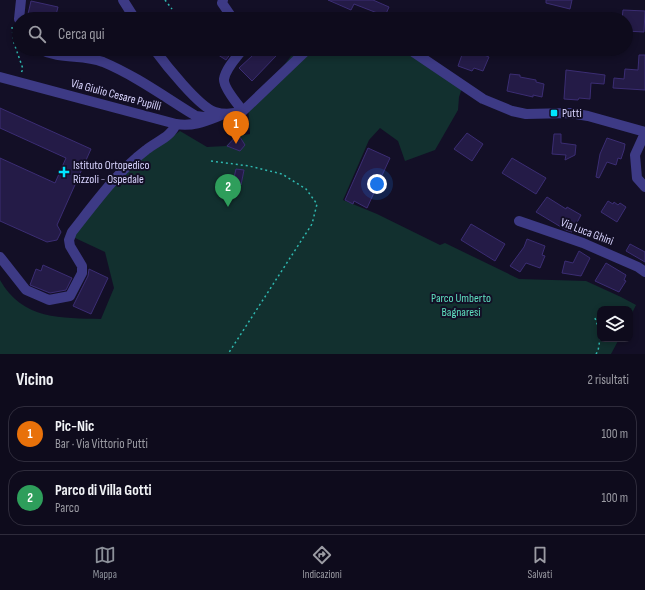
<!DOCTYPE html>
<html lang="it">
<meta charset="utf-8">
<style>
:root{--surface:#0e0b1c;--page:#1c1929;--text:#f1f3f6;--muted:#9b9ba3;--line:#2e2b3b;--accent:#8c9099}
body{margin:0;font-family:"Sofia Sans Condensed",sans-serif;background:var(--page);color:var(--text)}
.controls{position:absolute;right:12px;bottom:12px;display:grid;overflow:hidden;border-radius:8px;box-shadow:0 2px 6px #0003}
.controls button{width:36px;height:36px;display:grid;place-items:center;padding:0;border:0;border-bottom:1px solid var(--line);background:var(--surface);color:var(--text);font:20px sans-serif}
.you{position:absolute;left:377px;top:184px;width:14px;height:14px;margin:-10px;border:3px solid #fff;border-radius:50%;background:#1a73e8;box-shadow:0 0 0 6px #1a73e833}
.badge{display:grid;place-items:center;width:26px;height:26px;border-radius:50%;background:var(--accent);color:#fff;font-size:13px;font-weight:700}
.pin{position:absolute;translate:-50% -33px;filter:drop-shadow(0 1px 2px #0008)}
.pin::after{content:'';position:absolute;top:21px;width:14px;height:12px;background:inherit;clip-path:polygon(0 0,100% 0,50% 100%)}
.list{margin:0;padding:0;list-style:none}
h2{display:flex;justify-content:space-between;align-items:center;height:52px;margin:0;padding:0 16px;font-size:17px}
h2 small{font-size:13px;font-weight:400;color:var(--muted)}
.list li{display:grid;grid-template-columns:26px 1fr auto;gap:12px;align-items:center;box-sizing:border-box;height:56px;margin:0 8px 8px;padding:0 8px;border:1px solid var(--line);border-radius:16px}
.list b{display:block;font-size:15px;white-space:nowrap}
.list p{margin:0;font-size:13px;white-space:nowrap;color:var(--muted)}
.list em{font-size:13px;font-style:normal;color:var(--muted)}
.icon{flex:none;width:22px;height:22px;fill:none;stroke:currentColor;stroke-width:2;stroke-linecap:round;stroke-linejoin:round}
.map{position:relative;flex:none;width:645px;height:354px;overflow:hidden}
.search{position:absolute;background:var(--surface);box-shadow:0 2px 6px #0003;left:12px;right:12px;top:12px;height:44px;display:flex;align-items:center;gap:10px;box-sizing:border-box;padding:0 14px;border-radius:22px;color:var(--muted);font-size:15px}
.sheet{height:180px;background:var(--surface)}
nav{display:flex;justify-content:space-around;align-items:center;box-sizing:border-box;height:56px;border-top:1px solid var(--line);background:var(--surface);font-size:11px;color:var(--muted)}
nav a{display:grid;justify-items:center;gap:2px}
nav .on{color:var(--accent)}
.map>svg:first-child{display:block}
</style>
<div class="map">
<svg width="645" height="354" viewBox="0 0 645 354">
<rect width="100%" height="100%" fill="#130f26"/>
<path fill="#12302f" d="M304 49H413L463 85 459 97 458 110 435 150 405 161 398 141 380 128 369 140 343 200 377 214 440 245 445 243 519 279 586 281 621 297 636 305 630 317V309H600V339H619L611 354H0V280C22 320 62 318 101 319L114 288 105 252 73 237 111 188 145 156 180 131 207 147 226 146 236 136 250 134 248 106 258 99 291 56Z"/>
<path fill="#241b47" stroke="#3b2d73" d="M328 0H373L389 7 385 16 354 4 351 10Z
M546 0H572L570 9 546 3Z
M31 1 58 7 55 19H50L28 14Z
M623 10 645 11 644 32 626 31V19H622Z
M209 49H225L231 53 226 60Z
M255 49H268L276 56 252 81 239 68 252 56 250 54Z
M464 49H475L474 51 489 57 483 71 474 68 472 71 458 66Z
M639 55H645V90L613 88 614 78 624 79 625 69 638 70Z
M566 70 605 75 604 84 591 83 590 99 579 98 578 100 564 99Z
M510 74 520 75V77L536 80V82L544 84 542 97 533 95V97L507 91Z
M0 108 91 149 57 225 61 232 57 240 47 242 0 221V158L55 183 66 158 0 128Z
M467 133 483 144 472 161 454 149Z
M238 134 245 145 240 151 227 146Z
M554 134H561V143L576 145 575 155 565 160 566 155 552 154Z
M607 138 625 144 624 150 621 159 618 158 616 165 607 162 599 178 596 177 600 154Z
M368 148 390 158 367 208 354 201 353 204 345 200Z
M512 158 546 178 536 194 502 173Z
M236 169 244 170 241 185 233 182Z
M547 197 566 209 567 207 581 215 572 232 566 230 536 212Z
M608 201 613 204 614 202 618 205 620 203 626 207 617 222 601 212Z
M471 224 505 244 495 261 461 240Z
M527 239 545 246 542 255 545 256 540 268 526 263 520 272 510 266 524 247Z
M630 244 645 252V262L626 251Z
M579 251 590 258 581 276 562 273 565 261 573 263Z
M606 263 626 275 624 280 626 281 619 292 595 281Z
M43 265 72 278 66 290 50 293 30 285 36 269 41 271Z
M89 269 108 278 91 314 73 306 88 276Z"/>
<g fill="none" stroke-linecap="round" stroke-linejoin="round">
<path stroke="#2fb8b0" stroke-width="1.5" stroke-dasharray="2 3" stroke-linecap="butt" d="M165 0 172 9
M12 27 14 43 23 69 21 73
M211 161 249 166 282 174 306 189 317 204 312 224 228 354
M595 318 600 332
M596 354 598 351 600 339"/>
<path stroke="#3d3a85" stroke-width="10" d="M123 0 135 19
M223 0 222 3 233 19
M19 19 21 0
M40 49C60 60 82 54 103 62 134 75 162 95 191 113L196 116 211 118
M154 49C165 64 199 107 215 112 225 115 234 114 243 111L308 49
M243 49C237 57 226 68 224 79 223 87 238 105 243 111
M409 49 483 99 512 111 526 114 570 113 588 116 645 132
M0 77 176 124C195 127 208 120 224 114
M645 133 635 155 637 178 645 187
M519 221 583 243 638 267 645 272
M0 257 26 290 49 300 70 296 82 273V266L70 246 69 240 72 232C95 203 117 172 146 150 157 141 171 137 176 124"/>
</g>
<g fill="#00e5ff" stroke="#130f26" stroke-width="1.5">
<rect x="550" y="109" width="8" height="8" rx="2"/>
<path d="M62 166h4v4h4v4h-4v4h-4v-4h-4v-4h4z"/>
</g>
<g text-anchor="middle" dominant-baseline="central" stroke-width="4" stroke-linejoin="round" paint-order="stroke">
<g font-size="12" fill="#d9d4ff" stroke="#130f26">
<text transform="translate(116 95) rotate(15)">Via Giulio Cesare Pupilli</text>
<text transform="translate(587 232) rotate(21)">Via Luca Ghini</text>
</g>
<g font-size="12" fill="#d9d4ff" stroke="#130f26" text-anchor="start">
<text x="562" y="113">Putti</text>
<text x="73" y="165">Istituto Ortopedico<tspan x="73" dy="14">Rizzoli - Ospedale</tspan></text>
</g>
<g font-size="12" fill="#5fe0c0" stroke="#130f26">
<text x="461" y="298">Parco Umberto<tspan x="461" dy="14">Bagnaresi</tspan></text>
</g>
</g>
</svg>
<div class="controls">
<button><svg class="icon" aria-label="layers" viewBox="0 0 24 24"><path d="M12 4l9 5-9 5-9-5zM3 14l9 5 9-5"/></svg></button>
</div>
<div class="you"></div>
<div class="pin badge" style="left:236px;top:144px;background:#e8710a">1</div>
<div class="pin badge" style="left:228px;top:207px;background:#2e9e5b">2</div>
<div class="search"><svg class="icon" aria-label="search" viewBox="0 0 24 24"><circle cx="10" cy="10" r="6"/><path d="M15 15l6 6"/></svg>Cerca qui</div>
</div>
<section class="sheet">
<h2>Vicino<small>2 risultati</small></h2>
<ul class="list">
<li><span class="badge" style="background:#e8710a">1</span><div><b>Pic-Nic</b><p>Bar · Via Vittorio Putti</p></div><em>100 m</em></li>
<li><span class="badge" style="background:#2e9e5b">2</span><div><b>Parco di Villa Gotti</b><p>Parco</p></div><em>100 m</em></li>
</ul>
</section>
<nav>
<a class="on"><svg class="icon" aria-label="map" viewBox="0 0 24 24"><path d="M3 6l6-2 6 2 6-2v14l-6 2-6-2-6 2zM9 4v14M15 6v14"/></svg>Mappa</a>
<a><svg class="icon" aria-label="directions" viewBox="0 0 24 24"><path d="M12 3l9 9-9 9-9-9zM9 14v-3h6M13 9l2 2-2 2"/></svg>Indicazioni</a>
<a><svg class="icon" aria-label="saved" viewBox="0 0 24 24"><path d="M7 4h10v16l-5-4-5 4z"/></svg>Salvati</a>
</nav>
